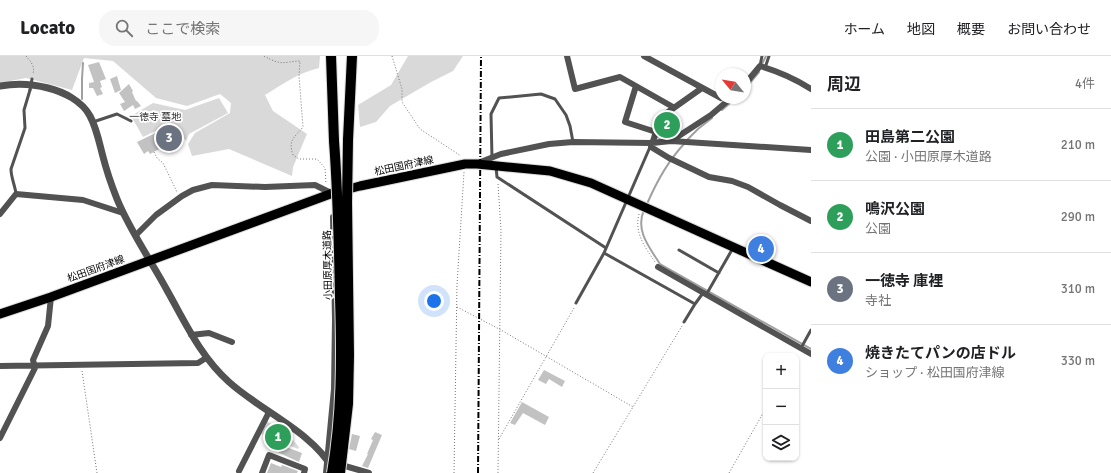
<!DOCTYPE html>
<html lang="ja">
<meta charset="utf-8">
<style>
:root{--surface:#fff;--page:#f6f6f6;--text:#202124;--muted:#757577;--line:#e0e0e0;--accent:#1a73e8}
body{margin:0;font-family:Signika,"Noto Sans JP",sans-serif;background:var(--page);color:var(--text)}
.controls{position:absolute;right:12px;bottom:12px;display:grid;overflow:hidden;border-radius:8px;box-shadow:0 1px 3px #0004}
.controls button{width:36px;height:36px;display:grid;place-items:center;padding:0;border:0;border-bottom:1px solid var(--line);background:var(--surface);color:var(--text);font:20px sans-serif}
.compass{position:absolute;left:715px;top:12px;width:36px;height:36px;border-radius:50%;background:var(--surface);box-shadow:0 1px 3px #0004;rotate:300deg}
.you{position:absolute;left:434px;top:245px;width:14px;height:14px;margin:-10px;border:3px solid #fff;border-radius:50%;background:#1a73e8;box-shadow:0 0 0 6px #1a73e833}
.badge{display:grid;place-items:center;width:26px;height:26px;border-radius:50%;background:var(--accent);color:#fff;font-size:13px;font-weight:700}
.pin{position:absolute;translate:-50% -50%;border:2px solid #fff;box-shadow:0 1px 4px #0006}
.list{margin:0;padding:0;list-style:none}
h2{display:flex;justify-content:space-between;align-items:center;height:52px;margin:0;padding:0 16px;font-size:17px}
h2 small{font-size:13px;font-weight:400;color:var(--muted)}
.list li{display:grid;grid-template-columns:26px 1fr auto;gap:12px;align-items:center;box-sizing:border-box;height:72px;padding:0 16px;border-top:1px solid var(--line)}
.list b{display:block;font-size:15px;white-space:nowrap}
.list p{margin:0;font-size:13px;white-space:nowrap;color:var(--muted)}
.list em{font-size:13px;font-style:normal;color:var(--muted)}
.icon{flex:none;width:22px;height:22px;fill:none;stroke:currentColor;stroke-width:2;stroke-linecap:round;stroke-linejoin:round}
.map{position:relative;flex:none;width:811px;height:417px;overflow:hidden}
header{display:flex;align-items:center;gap:24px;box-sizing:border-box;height:56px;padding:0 20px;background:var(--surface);border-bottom:1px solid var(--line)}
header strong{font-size:19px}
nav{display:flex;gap:22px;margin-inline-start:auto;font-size:14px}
.search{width:280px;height:36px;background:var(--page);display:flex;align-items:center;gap:10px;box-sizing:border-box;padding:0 14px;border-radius:16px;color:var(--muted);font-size:15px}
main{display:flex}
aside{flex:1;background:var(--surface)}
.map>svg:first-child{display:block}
</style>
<header>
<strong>Locato</strong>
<div class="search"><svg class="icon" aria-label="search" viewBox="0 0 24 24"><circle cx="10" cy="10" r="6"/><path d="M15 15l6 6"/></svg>ここで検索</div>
<nav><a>ホーム</a><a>地図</a><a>概要</a><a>お問い合わせ</a></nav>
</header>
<main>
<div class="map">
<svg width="811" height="417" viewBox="0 0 811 417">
<rect width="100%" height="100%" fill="#fff"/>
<path fill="#d9d9d9" d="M0 0H320L319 12C298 17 283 28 265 39L273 55 307 78 293 111 292 120 229 93 192 100 188 88 195 77 230 57 231 47 220 38 187 50 156 42 113 5 84 2 72 34 26 22 0 27Z
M408 0H463L453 15 431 26 390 50 376 66 360 71 358 49 391 29Z
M219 42 228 57 189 78 186 85 172 67 143 81 131 60 153 47 185 54Z
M668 57 680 76 668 83 660 85 655 80 661 62Z
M267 365 293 384 299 391 298 393 261 378Z"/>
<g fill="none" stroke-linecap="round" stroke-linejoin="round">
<path stroke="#a0a0a0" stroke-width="2" d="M761 10 766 0
M745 33 759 16
M82 43V23L83 7
M722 54 736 42
M687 84 698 73 712 62
M647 148C656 127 668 105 684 88
M644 154C635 174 649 191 660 208L811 293"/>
</g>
<path fill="#c2c2c2" d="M99 6 106 23 100 25 102 31 100 32 103 38 97 40 93 32H89V27L94 26 88 9Z
M117 20 121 34 115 37 110 23Z
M129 28 133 35 132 36 136 45H137L141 50 135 53 133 49 124 55 120 48 125 46 119 37Z
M172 69 181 87 171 92 169 90 164 92 163 91 150 98 148 95 144 98 137 86Z
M544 314 565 325 562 331 549 323 546 328 538 324Z
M522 346 549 361 545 369 523 357 515 369 510 367Z
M375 376 382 379 368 412 362 410 368 398H367L373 384 371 383Z
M352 378 360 380 356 395 349 393Z
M278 388 302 397 299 406 275 395Z
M271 407 281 411 282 409 298 415 297 417H267Z"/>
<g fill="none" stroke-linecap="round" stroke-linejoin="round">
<defs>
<path id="primary" d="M0 258 51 241 333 137 360 130 465 108H477L550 115 591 127 811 226"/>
<path id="trunk" d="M331 0 334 85
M348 84 352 0"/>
</defs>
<use href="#primary" stroke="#dbdbdb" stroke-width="11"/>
<use href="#trunk" stroke="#dbdbdb" stroke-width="12"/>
<path stroke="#747474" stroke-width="1" stroke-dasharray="1 2" stroke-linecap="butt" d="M26 0C31 6 35 10 33 18
M264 0C282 10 282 6 300 5L299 20 303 71C294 82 288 84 293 99L299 103H317L325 112 326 127
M392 0 402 33V46L420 73 461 100
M154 96 157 102 163 107 177 136
M498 128 501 174 498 417
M639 158C634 177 645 191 655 206
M457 251 501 274 633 351
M82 315 97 417
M499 383 574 252
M454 417 457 229 464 116
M593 417 682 270
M729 417 766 352"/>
<path stroke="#525252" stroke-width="3" d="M760 10 762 0
M765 12 769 0
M93 66 117 58 131 65
M492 102 491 58 499 42 541 38 555 43 566 59 570 70 573 86
M496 111 497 121 606 192
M16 138C15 129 11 122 11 113L25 72 24 54 30 34
M679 194 719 217
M604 197 695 248
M706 239 733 192
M576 247 604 197 650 91
M684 266 695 248 703 237
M801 292 811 274"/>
<path stroke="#525252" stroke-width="6" d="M567 0 575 33 620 21 673 51
M644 0 721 42
M745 28 760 10C780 16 794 22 811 33
M636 30 625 66 656 76
M702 32 661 61 651 91 669 102 709 121 732 125 748 131 780 149 811 165
M671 85 711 59 731 42
M478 107 501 98 549 88 573 86 652 87 671 85 811 94
M0 158 16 138 83 144 123 157
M136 179 156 159 182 140 193 134 212 129 265 131 315 129 333 138
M658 211 811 298
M191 279 209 277 232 286
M0 310 198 307 206 302
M0 382 35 312 33 304 48 270 51 241
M338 408 369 417
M239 415 269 356
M262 417 269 399 305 413 304 417
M326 417 334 333 335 263 333 161"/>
<path stroke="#525252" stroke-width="7" d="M0 30C16 27 33 28 48 32 64 36 82 45 90 60 96 71 99 85 102 97 106 113 111 128 117 143 130 175 152 206 168 236 186 268 201 301 229 326 261 355 311 375 333 413"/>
<use href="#primary" stroke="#000" stroke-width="9"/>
<use href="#trunk" stroke="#000" stroke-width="10"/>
<path stroke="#000" stroke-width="2" stroke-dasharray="6 2 1 2" stroke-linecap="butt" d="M478 417 481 0"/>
<defs>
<path id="trunk-bridge" d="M332 417C342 359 342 301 340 242 339 189 338 137 334 85
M340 417 348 348 349 299 347 146 348 84"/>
</defs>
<use href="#trunk-bridge" stroke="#dbdbdb" stroke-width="12" stroke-linecap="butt"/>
<path stroke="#525252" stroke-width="3" d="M30 34 32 23"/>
<use href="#trunk-bridge" stroke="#000" stroke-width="10"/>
</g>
<g text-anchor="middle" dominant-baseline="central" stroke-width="3.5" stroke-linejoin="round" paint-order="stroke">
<g font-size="10" fill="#303030" stroke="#fff">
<text x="155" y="61">一徳寺 墓地</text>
</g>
<g font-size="10" fill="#000" stroke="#fff">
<text transform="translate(404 110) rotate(-12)">松田国府津線</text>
<text transform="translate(328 209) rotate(-91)">小田原厚木道路</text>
<text transform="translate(96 213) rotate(-20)">松田国府津線</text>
</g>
</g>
</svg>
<div class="controls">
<button>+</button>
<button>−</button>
<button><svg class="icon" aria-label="layers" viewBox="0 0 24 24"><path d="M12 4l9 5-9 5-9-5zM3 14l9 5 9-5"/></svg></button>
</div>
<svg class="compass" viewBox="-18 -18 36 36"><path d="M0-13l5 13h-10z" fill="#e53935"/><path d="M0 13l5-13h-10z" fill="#757577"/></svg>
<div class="you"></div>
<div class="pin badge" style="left:278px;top:381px;background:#2e9e5b">1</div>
<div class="pin badge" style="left:667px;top:69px;background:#2e9e5b">2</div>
<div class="pin badge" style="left:169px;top:82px;background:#6b7280">3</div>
<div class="pin badge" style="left:761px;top:193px;background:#3f7fe0">4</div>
</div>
<aside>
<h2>周辺<small>4件</small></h2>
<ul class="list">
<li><span class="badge" style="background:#2e9e5b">1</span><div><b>田島第二公園</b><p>公園 · 小田原厚木道路</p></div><em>210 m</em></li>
<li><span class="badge" style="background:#2e9e5b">2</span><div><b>鳴沢公園</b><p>公園</p></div><em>290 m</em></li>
<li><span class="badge" style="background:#6b7280">3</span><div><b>一徳寺 庫裡</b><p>寺社</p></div><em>310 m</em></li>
<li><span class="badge" style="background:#3f7fe0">4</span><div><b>焼きたてパンの店ドル</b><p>ショップ · 松田国府津線</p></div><em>330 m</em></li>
</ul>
</aside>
</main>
